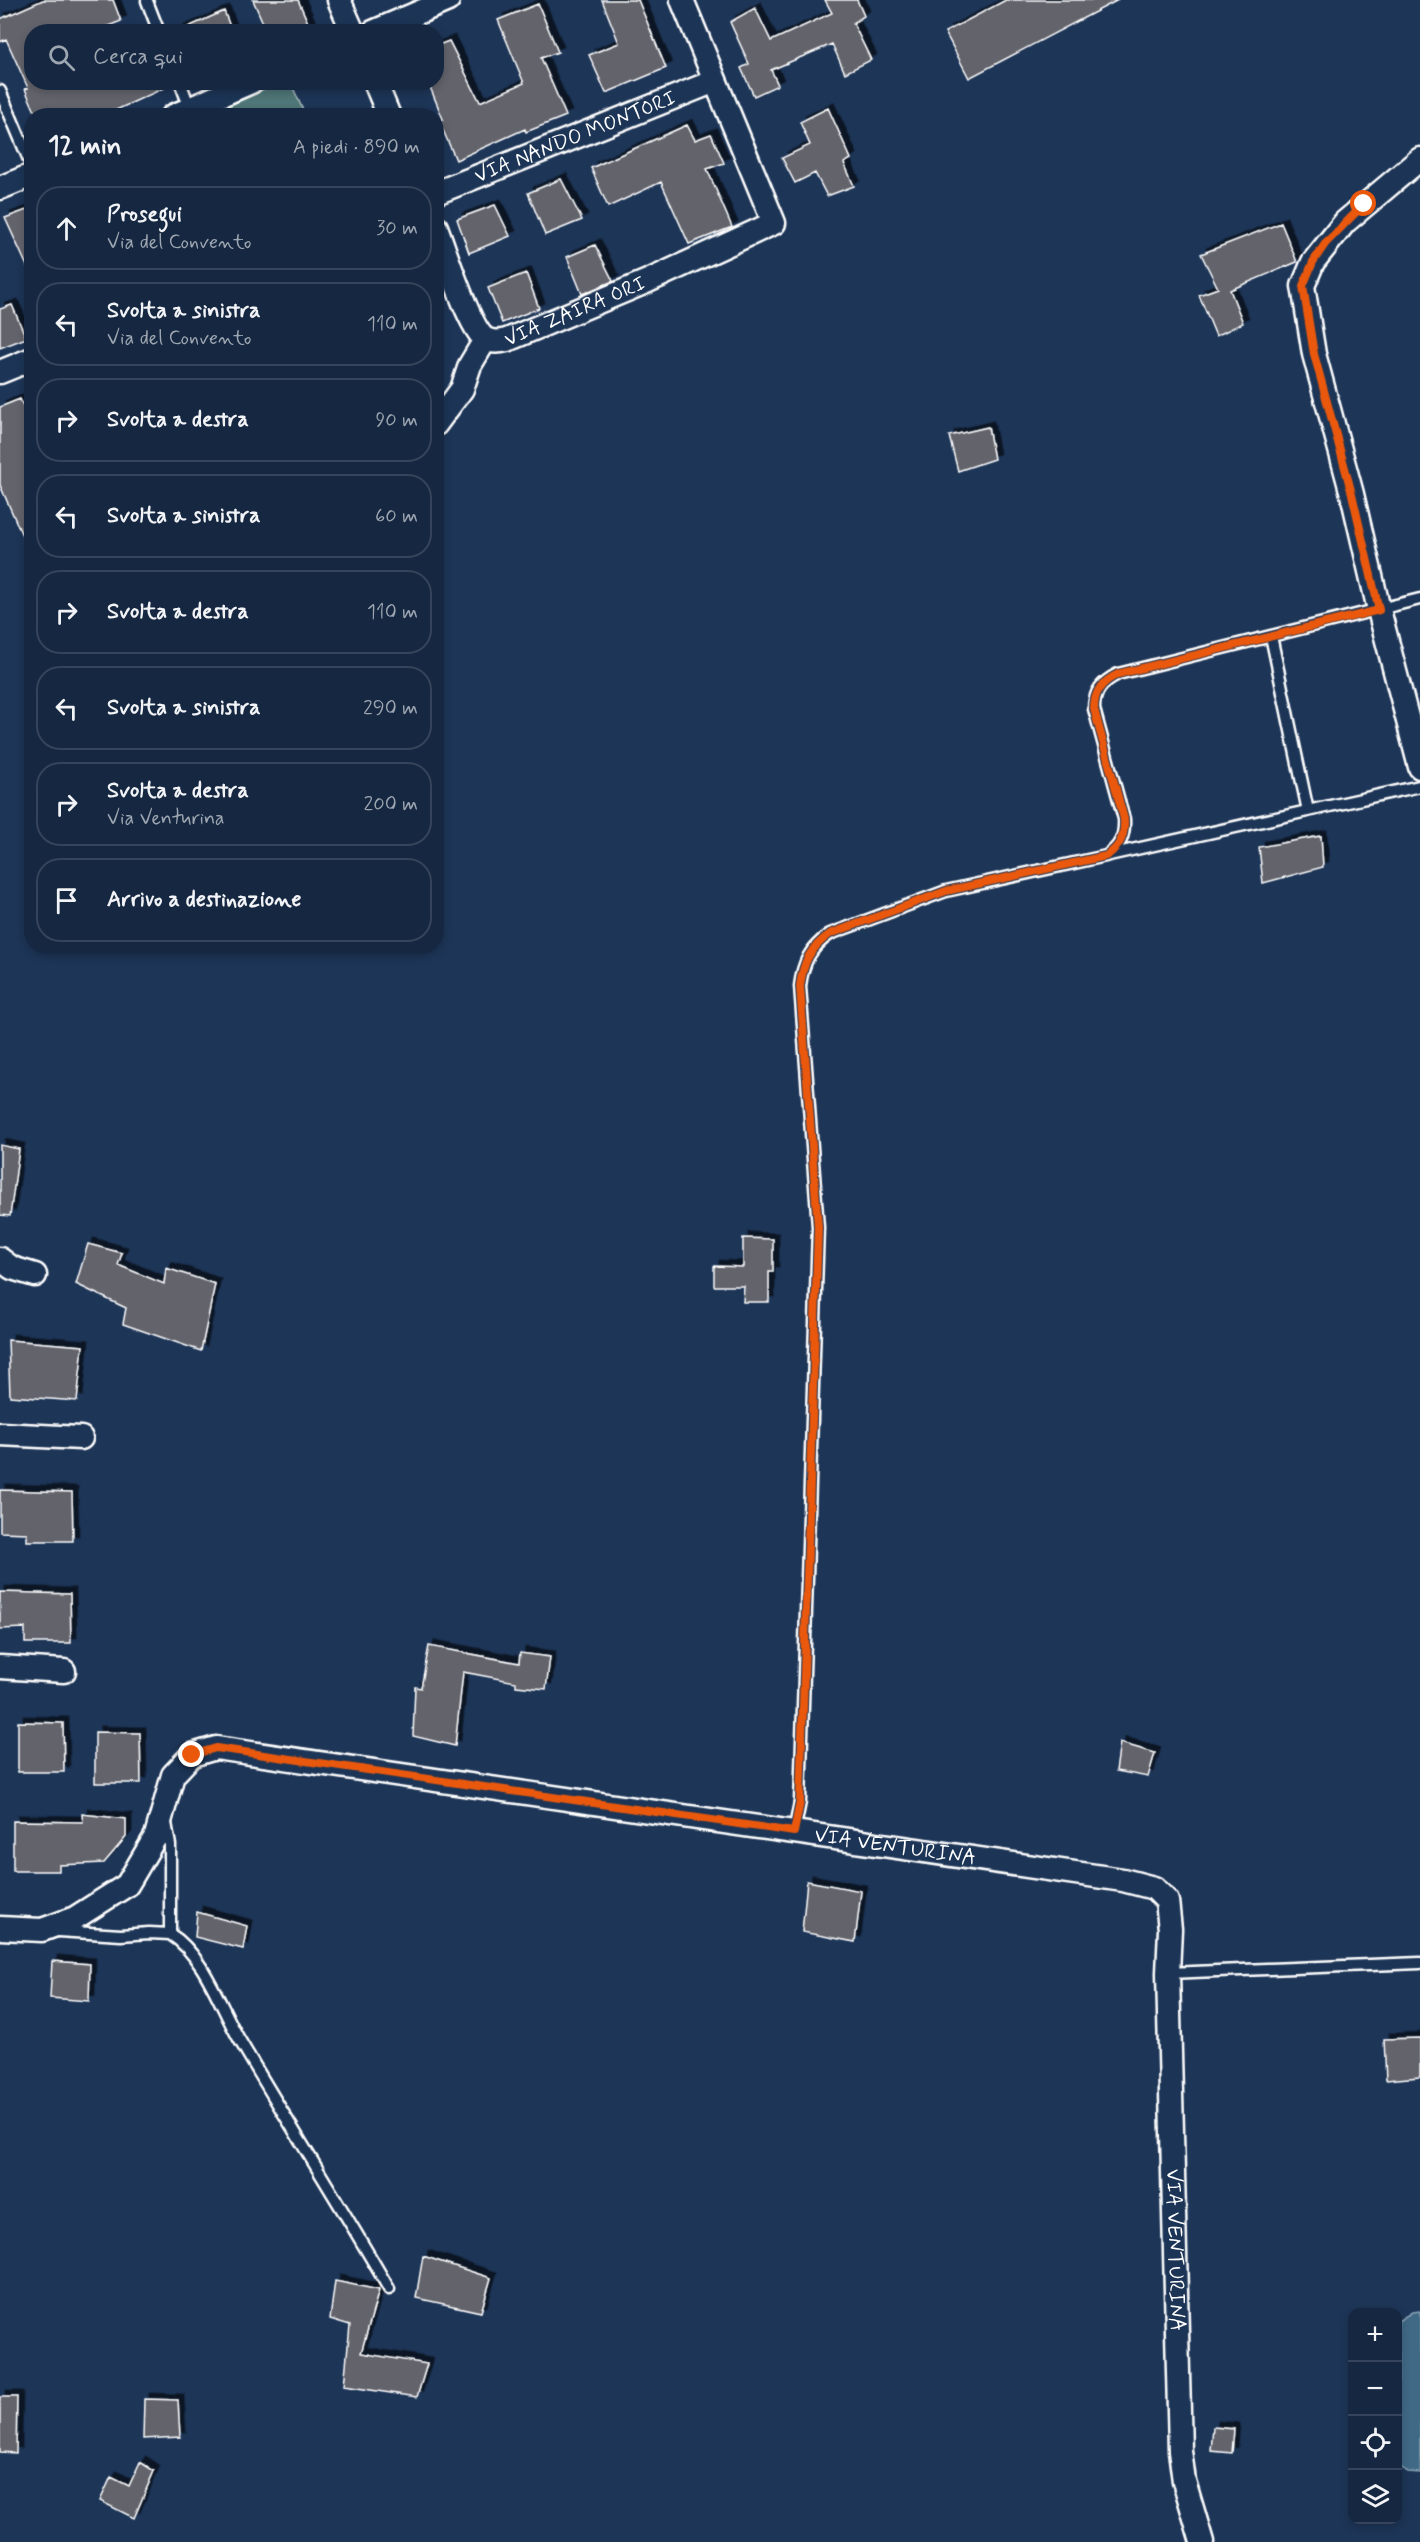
<!DOCTYPE html>
<html lang="it">
<meta charset="utf-8">
<style>
:root{--surface:#162841;--page:#23344c;--text:#f1f3f6;--muted:#9ea6b1;--line:#35445a}
body{margin:0;font-family:Mynerve,sans-serif;background:var(--page);color:var(--text)}
.controls{position:absolute;right:18px;bottom:18px;display:grid;overflow:hidden;border-radius:12px;box-shadow:0 3px 9px #0003}
.controls button{width:54px;height:54px;display:grid;place-items:center;padding:0;border:0;border-bottom:2px solid var(--line);background:var(--surface);color:var(--text);font:30px sans-serif}
.stop{position:absolute;width:18px;height:18px;margin:-14px;border:4px solid #ea580c;border-radius:50%;background:#fff}
.stop.end{background:#ea580c;border-color:#fff;box-shadow:0 2px 6px #0008}
.list{margin:0;padding:0;list-style:none}
h2{display:flex;justify-content:space-between;align-items:center;height:78px;margin:0;padding:0 24px;font-size:26px}
h2 small{font-size:20px;font-weight:400;color:var(--muted)}
.list li{display:grid;grid-template-columns:39px 1fr auto;gap:18px;align-items:center;box-sizing:border-box;height:84px;margin:0 12px 12px;padding:0 12px;border:2px solid var(--line);border-radius:24px}
.list b{display:block;font-size:22px;white-space:nowrap}
.list p{margin:0;font-size:20px;white-space:nowrap;color:var(--muted)}
.list em{font-size:20px;font-style:normal;color:var(--muted)}
.icon{flex:none;width:33px;height:33px;fill:none;stroke:currentColor;stroke-width:2;stroke-linecap:round;stroke-linejoin:round}
.map{position:relative;flex:none;width:1420px;height:2542px;overflow:hidden}
.search{position:absolute;background:var(--surface);box-shadow:0 3px 9px #0003;left:24px;top:24px;width:420px;height:66px;display:flex;align-items:center;gap:15px;box-sizing:border-box;padding:0 21px;border-radius:24px;color:var(--muted);font-size:22px}
.panel{position:absolute;background:var(--surface);box-shadow:0 3px 9px #0003;left:24px;top:108px;width:420px;height:846px;border-radius:24px}
.map>svg:first-child{display:block}
</style>
<div class="map">
<svg width="1420" height="2542" viewBox="0 0 1420 2542">
<defs>
<filter id="shadow"><feDropShadow dx="5.5" dy="-5.5" stdDeviation="0" flood-color="#0009"/></filter>
</defs>
<rect width="100%" height="100%" fill="#1d3557"/>
<filter id="ink" filterUnits="userSpaceOnUse"><feTurbulence type="fractalNoise" baseFrequency=".0167" numOctaves="2"/><feDisplacementMap in="SourceGraphic" scale="12" xChannelSelector="R" yChannelSelector="G"/><feConvolveMatrix kernelMatrix="1 2 1 2 8 2 1 2 1" color-interpolation-filters="sRGB"/></filter>
<g filter="url(#ink)">
<path fill="#507678" stroke="#a8babc" stroke-width="1.5" d="M280 82 291 83 305 115 202 116Z"/>
<path fill="#3f6986" stroke="#8ca5b6" stroke-width="1.5" d="M1420 2311V2473L1408 2472 1398 2466V2321L1412 2312Z"/>
<path fill="#63646c" stroke="#fff" stroke-width="1.5" filter="url(#shadow)" d="M43 0H113L121 21 93 32H32V82L173 84 103 116H37L25 89 28 88 6 39 0 42V19Z
M253 0H298L312 32H267Z
M602 0H638L666 68 606 93 589 55 619 43Z
M825 0H857L864 16 853 23 871 60 845 73 832 44 771 70 778 85 754 96 741 68 749 64 730 22 755 8 771 41 832 13Z
M1006 0H1118L969 78 945 32Z
M538 4 558 52 541 58 566 116 526 132 525 129 456 160 439 121 443 119 428 82H436V46L449 41 480 102 524 83 498 20Z
M224 11 232 32H177Z
M828 108 851 159 844 163 854 186 827 196 815 173 795 183 782 158 810 145 800 122Z
M687 125 695 140 711 134 724 163 707 169 732 227 689 244 661 182 608 207 591 168Z
M561 179 582 220 545 235 528 193Z
M495 205 510 236 469 253 457 219Z
M32 208V277L5 218Z
M1281 223 1297 262 1230 290 1243 323 1216 336 1199 295 1218 288 1201 254Z
M595 245 613 281 582 294 567 257Z
M526 273 539 308 502 323 488 288Z
M12 305 26 338 0 348V309Z
M20 399 32 426V558L0 485V407Z
M988 427 994 459 958 471 949 436Z
M1321 836 1323 867 1263 883 1259 847Z
M0 1145 19 1149 10 1216 0 1215Z
M743 1238 773 1239V1272H769V1302H743L744 1286H714V1266L743 1267Z
M88 1244 122 1253 118 1265 164 1284 166 1268 215 1284 201 1351 123 1324 126 1308 76 1284Z
M8 1340 83 1346 77 1401 10 1396Z
M0 1490 72 1492 73 1541H27V1533L0 1532Z
M0 1592 70 1594 71 1643H25V1628L0 1629Z
M429 1646 519 1663 520 1653 550 1657 546 1689 516 1686V1682L463 1672 455 1746 413 1736 415 1687 421 1688Z
M18 1722 63 1723 64 1772H18Z
M95 1732 140 1733 141 1783H95Z
M1120 1743 1155 1753 1148 1777 1116 1771Z
M82 1814 126 1819V1837L104 1863 59 1865V1871H13V1821L83 1822Z
M807 1881 861 1891 855 1942 802 1932Z
M197 1912 247 1926 243 1949 195 1937Z
M52 1961 90 1964 89 2001 50 1998Z
M1420 2038V2077L1386 2080 1384 2039Z
M423 2256 491 2278 481 2312 416 2298Z
M335 2281 379 2290 361 2353 427 2364 417 2397 344 2386 350 2325 330 2319Z
M0 2397H17L16 2453 0 2452Z
M144 2399 178 2400 180 2437 143 2439Z
M1213 2427 1234 2429 1232 2453 1211 2451Z
M140 2462 154 2471 134 2518 100 2501 111 2477 129 2486Z"/>
<g fill="none" stroke-linecap="round" stroke-linejoin="round">
<defs>
<path id="service" d="M147 1 159 32
M180 82 190 108
M0 91 32 167
M1271 636 1308 811
M1109 855 1420 786
M794 1832 800 1802 818 1227 800 986C803 962 810 948 830 934L946 891 1106 856C1120 847 1125 836 1124 819L1094 709C1094 691 1102 682 1118 674L1420 599
M58 1931 121 1935 149 1933 170 1934V1845L166 1823
M170 1934C203 1954 220 2006 239 2039 288 2123 341 2205 389 2289
M1168 1973 1420 1963"/>
<g id="minor">
<path d="M339 0 353 32"/>
<path d="M373 32 448 0"/>
<path d="M375 82 389 116"/>
<path d="M173 116 251 82"/>
<path d="M1420 159 1345 222 1313 262 1303 286 1314 354 1352 494 1379 610 1420 767"/>
<path d="M0 188 32 175"/>
<path id="s1" d="M436 193 715 81"/>
<path id="s2" d="M436 227C445 250 468 325 484 338 491 343 499 342 507 340L648 281 774 223 682 0"/>
<path d="M0 372 32 359"/>
<path d="M436 424 462 389 470 365 485 340"/>
<path d="M0 1259 12 1268 35 1275"/>
<path d="M0 1434 81 1438"/>
<path d="M0 1667 64 1671"/>
<path id="s3" d="M0 1928 42 1930 75 1918 127 1885 156 1836 173 1775 192 1755 216 1748 1123 1880 1154 1888 1167 1901 1170 1929 1168 1973 1180 2451 1184 2481 1202 2542"/>
</g>
</defs>
<use href="#service" stroke="#fff" stroke-width="15"/>
<use href="#minor" stroke="#fff" stroke-width="27"/>
<use href="#service" stroke="#1d3557" stroke-width="10"/>
<use href="#minor" stroke="#1d3557" stroke-width="22"/>
</g>
</g>
<g fill="none" stroke-linecap="round" stroke-linejoin="round" filter="url(#ink)">
<path stroke="#ea580c" stroke-width="8" d="M192 1755 216 1748 794 1832 800 1802 818 1227 800 986C803 962 810 948 830 934L946 891 1106 856C1120 847 1125 836 1124 819L1094 709C1094 691 1102 682 1118 674L1379 610 1352 494 1314 354 1303 286 1313 262 1325 244 1364 204"/>
</g>
<g text-anchor="middle" dominant-baseline="central" stroke-width="4.5" stroke-linejoin="round" paint-order="stroke">
<g font-size="21" fill="#fff" stroke="#1d3557">
<text stroke="none"><textPath href="#s1" startOffset="150">VIA NANDO MONTORI</textPath></text>
<text stroke="none"><textPath href="#s2" startOffset="219">VIA ZAIRA ORI</textPath></text>
<text stroke="none"><textPath href="#s3" startOffset="998">VIA VENTURINA</textPath></text>
<text stroke="none"><textPath href="#s3" startOffset="1628">VIA VENTURINA</textPath></text>
</g>
</g>
</svg>
<div class="controls">
<button>+</button>
<button>−</button>
<button><svg class="icon" aria-label="locate" viewBox="0 0 24 24"><circle cx="12" cy="12" r="6"/><path d="M12 2v4M12 18v4M2 12h4M18 12h4"/></svg></button>
<button><svg class="icon" aria-label="layers" viewBox="0 0 24 24"><path d="M12 4l9 5-9 5-9-5zM3 14l9 5 9-5"/></svg></button>
</div>
<div class="stop" style="left:1364px;top:204px"></div>
<div class="stop end" style="left:192px;top:1755px"></div>
<div class="search"><svg class="icon" aria-label="search" viewBox="0 0 24 24"><circle cx="10" cy="10" r="6"/><path d="M15 15l6 6"/></svg>Cerca qui</div>
<section class="panel">
<h2>12 min<small>A piedi · 890 m</small></h2>
<ul class="list">
<li><svg class="icon" aria-label="ahead" viewBox="0 0 24 24"><path d="M12 20V5M6 11l6-6 6 6"/></svg><div><b>Prosegui</b><p>Via del Convento</p></div><em>30 m</em></li>
<li><svg class="icon" aria-label="left" viewBox="0 0 24 24"><path d="M17 20v-9H6M10 6l-5 5 5 5"/></svg><div><b>Svolta a sinistra</b><p>Via del Convento</p></div><em>110 m</em></li>
<li><svg class="icon" aria-label="right" viewBox="0 0 24 24"><path d="M7 20v-9h11M14 6l5 5-5 5"/></svg><div><b>Svolta a destra</b></div><em>90 m</em></li>
<li><svg class="icon" aria-label="left" viewBox="0 0 24 24"><path d="M17 20v-9H6M10 6l-5 5 5 5"/></svg><div><b>Svolta a sinistra</b></div><em>60 m</em></li>
<li><svg class="icon" aria-label="right" viewBox="0 0 24 24"><path d="M7 20v-9h11M14 6l5 5-5 5"/></svg><div><b>Svolta a destra</b></div><em>110 m</em></li>
<li><svg class="icon" aria-label="left" viewBox="0 0 24 24"><path d="M17 20v-9H6M10 6l-5 5 5 5"/></svg><div><b>Svolta a sinistra</b></div><em>290 m</em></li>
<li><svg class="icon" aria-label="right" viewBox="0 0 24 24"><path d="M7 20v-9h11M14 6l5 5-5 5"/></svg><div><b>Svolta a destra</b><p>Via Venturina</p></div><em>200 m</em></li>
<li><svg class="icon" aria-label="arrive" viewBox="0 0 24 24"><path d="M6 21V4h12l-3 4 3 4H6"/></svg><div><b>Arrivo a destinazione</b></div></li>
</ul>
</section>
</div>
